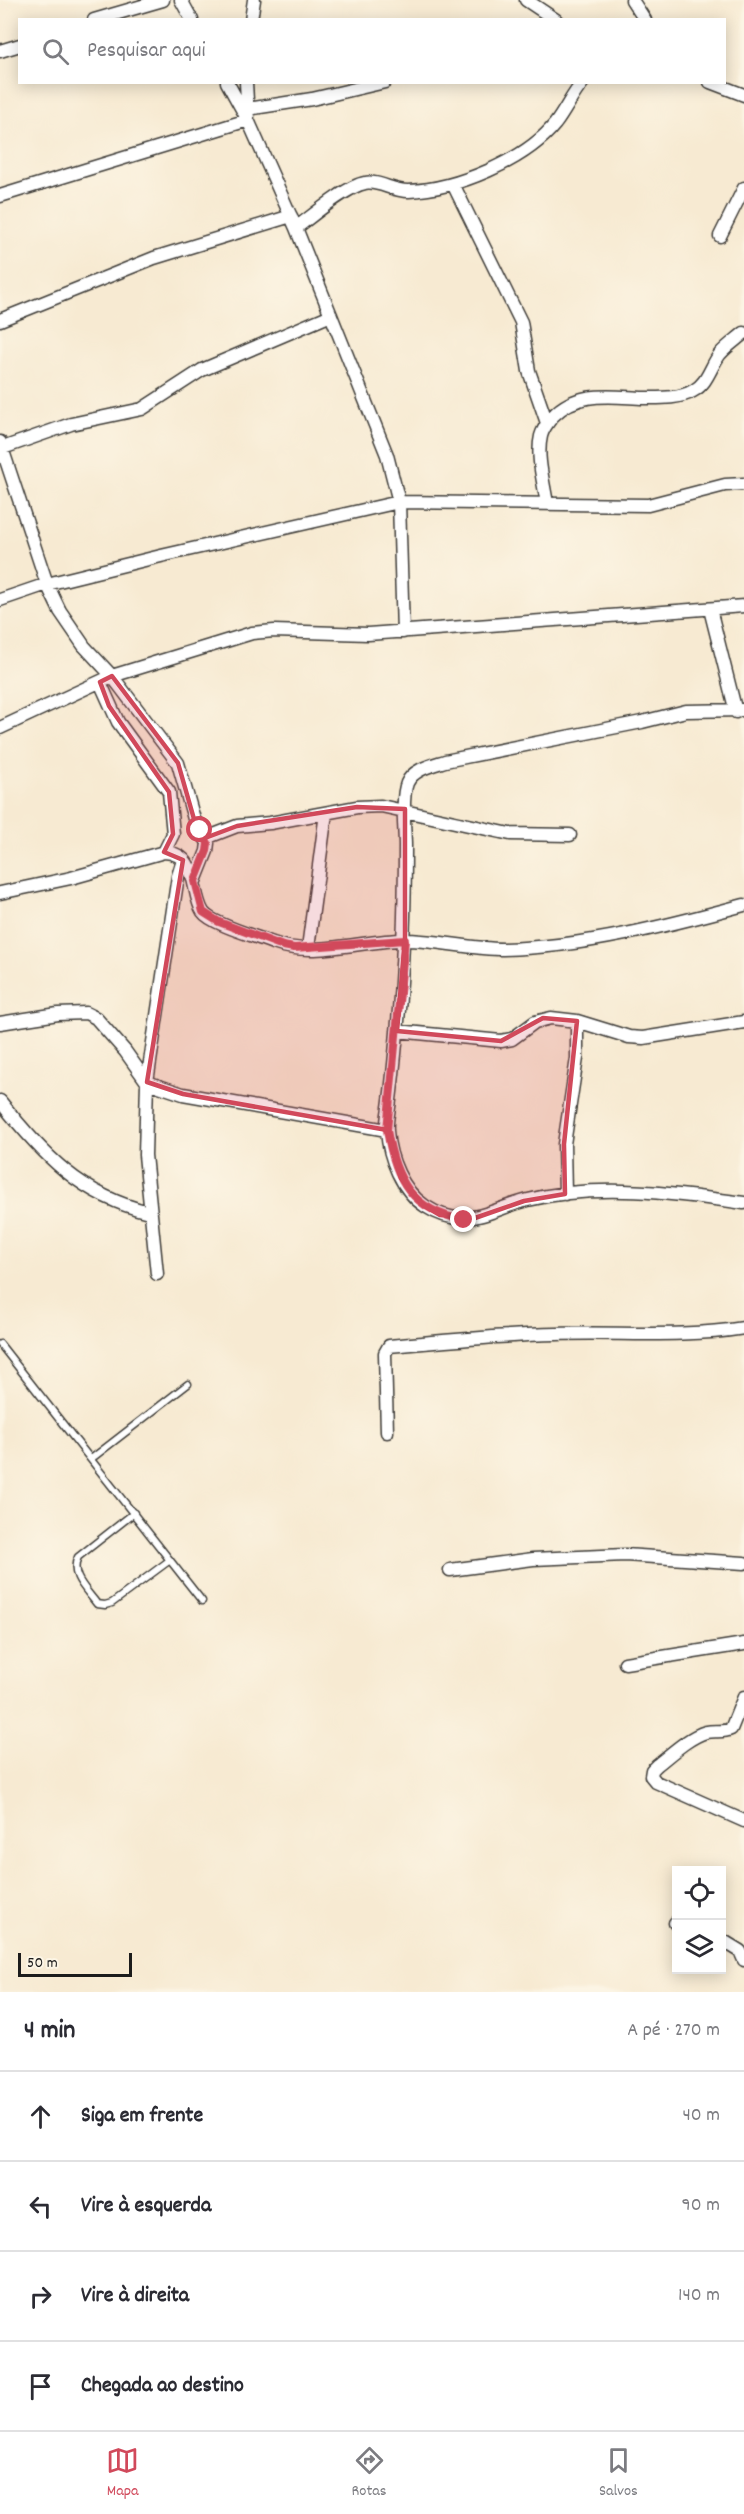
<!DOCTYPE html>
<html lang="pt">
<meta charset="utf-8">
<style>
:root{--surface:#fff;--page:#f7f7f7;--text:#2b2b33;--muted:#7c7c81;--line:#e1e1e2;--accent:#d1495b}
body{margin:0;font-family:Dekko,sans-serif;background:var(--page);color:var(--text)}
.controls{position:absolute;right:18px;bottom:18px;display:grid;overflow:hidden;border-radius:0px;box-shadow:0 3px 15px #0003}
.controls button{width:54px;height:54px;display:grid;place-items:center;padding:0;border:0;border-bottom:2px solid var(--line);background:var(--surface);color:var(--text);font:30px sans-serif}
.scale{position:absolute;left:18px;bottom:15px;width:114px;box-sizing:border-box;padding-left:6px;border:3px solid #1c1c1c;border-top:0;font-size:16px;line-height:21px;white-space:nowrap;color:#1c1c1c;-webkit-text-stroke:4px #fcf5e5;paint-order:stroke}
.stop{position:absolute;width:18px;height:18px;margin:-14px;border:4px solid #d1495b;border-radius:50%;background:#fff}
.stop.end{background:#d1495b;border-color:#fff;box-shadow:0 2px 6px #0008}
.list{margin:0;padding:0;list-style:none}
h2{display:flex;justify-content:space-between;align-items:center;height:78px;margin:0;padding:0 24px;font-size:26px}
h2 small{font-size:20px;font-weight:400;color:var(--muted)}
.list li{display:grid;grid-template-columns:39px 1fr auto;gap:18px;align-items:center;box-sizing:border-box;height:90px;padding:0 24px;border-top:2px solid var(--line)}
.list b{display:block;font-size:22px;white-space:nowrap}
.list em{font-size:20px;font-style:normal;color:var(--muted)}
.icon{flex:none;width:33px;height:33px;fill:none;stroke:currentColor;stroke-width:2;stroke-linecap:round;stroke-linejoin:round}
.map{position:relative;flex:none;width:744px;height:1992px;overflow:hidden}
.search{position:absolute;background:var(--surface);box-shadow:0 3px 15px #0003;left:18px;right:18px;top:18px;height:66px;display:flex;align-items:center;gap:15px;box-sizing:border-box;padding:0 21px;border-radius:0px;color:var(--muted);font-size:22px}
.sheet{height:438px;background:var(--surface)}
nav{display:flex;justify-content:space-around;align-items:center;box-sizing:border-box;height:84px;border-top:2px solid var(--line);background:var(--surface);font-size:16px;color:var(--muted)}
nav a{display:grid;justify-items:center;gap:3px}
nav .on{color:var(--accent)}
.map>svg:first-child{display:block}
</style>
<div class="map">
<svg width="744" height="1992" viewBox="0 0 744 1992">
<rect width="100%" height="100%" fill="#fcf5e5"/>
<filter id="ink" filterUnits="userSpaceOnUse"><feTurbulence type="fractalNoise" baseFrequency=".0167" numOctaves="2"/><feDisplacementMap in="SourceGraphic" scale="12" xChannelSelector="R" yChannelSelector="G"/><feConvolveMatrix kernelMatrix="1 2 1 2 8 2 1 2 1" color-interpolation-filters="sRGB"/></filter>
<filter id="wash" filterUnits="userSpaceOnUse"><feTurbulence type="fractalNoise" baseFrequency=".008" numOctaves="4" result="noise"/><feDisplacementMap in="SourceGraphic" scale="24" xChannelSelector="R" yChannelSelector="G"/><feGaussianBlur stdDeviation="1.35" result="paint"/><feColorMatrix in="noise" values="0 0 0 0 0 0 0 0 0 0 0 0 0 0 0 0 0 1.4 0 .05"/><feComposite in="paint" operator="in"/></filter>
<g filter="url(#wash)">
<rect width="100%" height="100%" fill="#f7ead2"/>
</g>
<g filter="url(#ink)">
<g fill="none" stroke-linecap="round" stroke-linejoin="round">
<defs>
<path id="lane" d="M0 1344 202 1601
M91 1459 188 1384
M134 1513 78 1557C69 1575 86 1589 97 1604L105 1605 112 1603 170 1560"/>
<path id="street" d="M181 0 192 20
M526 0 556 20
M632 0 645 20
M94 20 163 0
M251 20 254 0
M0 51 20 45
M227 82 248 120 296 228 387 455 399 502 403 632
M710 82 744 95
M247 109 312 99 385 82
M453 184 521 322 529 371 547 423
M0 196 248 120 246 82
M296 228C312 216 347 186 365 183 378 180 394 192 409 191 456 189 525 161 555 124 565 111 572 95 583 82
M720 236 744 188
M0 320 154 258 291 216
M0 442 47 584 60 611 84 646 112 676 178 763 194 819 208 843 207 851 195 881
M0 449 71 424 142 409 202 370 331 315
M547 504C544 483 536 457 541 436 543 428 548 422 553 416 577 390 612 397 644 398 659 398 679 399 693 391 708 383 710 367 720 354 727 346 736 340 744 333
M0 600 47 584 161 556 399 502 648 505 725 485 744 484
M710 609 736 712
M100 682 118 722 169 792 173 834 164 852
M744 710 686 711 642 722 445 761C433 765 413 769 407 783 401 798 405 830 405 846 405 909 403 970 397 1032 395 1055 393 1077 390 1100 389 1110 386 1121 387 1131 389 1158 402 1191 425 1206 465 1232 488 1210 528 1200 598 1183 673 1193 744 1203
M0 728 112 676 252 633 274 631 368 634 744 606
M206 838 237 826 270 823 357 807 381 806 510 834 570 835
M0 893 71 878 164 852C200 854 190 892 203 912 211 924 258 937 273 943 314 958 362 940 404 940 437 940 470 949 503 949 585 947 666 926 744 905
M308 948 326 813
M0 1023 58 1014 86 1013 96 1018 125 1051 147 1082 183 1094 387 1130
M397 1031 501 1041 512 1039 535 1022 551 1018 577 1021 629 1037 643 1038 744 1022
M0 1101C42 1154 81 1196 149 1212
M565 1194 564 1144 577 1058V1021
M157 1274 145 1155 147 1082 178 876 183 860
M387 1432 385 1353 389 1346C445 1341 501 1335 557 1334 620 1332 682 1338 744 1328
M450 1570 533 1559 625 1555 744 1563
M625 1663 744 1644
M744 1697 731 1729C723 1733 715 1730 706 1732 689 1737 671 1754 657 1765L652 1770 651 1776 656 1782 744 1821
M675 1923 676 1924
M722 1940 740 1951 744 1960"/>
</defs>
<use href="#lane" stroke="#3d3b37" stroke-width="9"/>
<use href="#street" stroke="#3d3b37" stroke-width="15"/>
<use href="#lane" stroke="#fff" stroke-width="6"/>
<use href="#street" stroke="#fff" stroke-width="12"/>
</g>
</g>
<g fill="none" stroke-linecap="round" stroke-linejoin="round" filter="url(#ink)">
<path stroke="#d1495b" stroke-width="8" d="M200 830 208 843 207 851 195 881 203 912 219 922 283 946 294 948 405 940 387 1130C395 1180 412 1211 464 1220"/>
</g>
<path fill="#d1495b" fill-opacity="0.2" stroke="#d1495b" stroke-width="4.5" stroke-linejoin="round" d="M112 676 178 763 194 819 205 838 237 826 357 807 405 809V940L397 1031 501 1041 543 1018 577 1021 564 1144 565 1194 524 1201 475 1218 440 1215 423 1205 401 1178 387 1130 183 1094 147 1082 183 860 164 852 173 834 169 792 109 706 100 682Z"/>
</svg>
<div class="controls">
<button><svg class="icon" aria-label="locate" viewBox="0 0 24 24"><circle cx="12" cy="12" r="6"/><path d="M12 2v4M12 18v4M2 12h4M18 12h4"/></svg></button>
<button><svg class="icon" aria-label="layers" viewBox="0 0 24 24"><path d="M12 4l9 5-9 5-9-5zM3 14l9 5 9-5"/></svg></button>
</div>
<div class="scale">50 m</div>
<div class="stop" style="left:200px;top:830px"></div>
<div class="stop end" style="left:464px;top:1220px"></div>
<div class="search"><svg class="icon" aria-label="search" viewBox="0 0 24 24"><circle cx="10" cy="10" r="6"/><path d="M15 15l6 6"/></svg>Pesquisar aqui</div>
</div>
<section class="sheet">
<h2>4 min<small>A pé · 270 m</small></h2>
<ul class="list">
<li><svg class="icon" aria-label="ahead" viewBox="0 0 24 24"><path d="M12 20V5M6 11l6-6 6 6"/></svg><div><b>Siga em frente</b></div><em>40 m</em></li>
<li><svg class="icon" aria-label="left" viewBox="0 0 24 24"><path d="M17 20v-9H6M10 6l-5 5 5 5"/></svg><div><b>Vire à esquerda</b></div><em>90 m</em></li>
<li><svg class="icon" aria-label="right" viewBox="0 0 24 24"><path d="M7 20v-9h11M14 6l5 5-5 5"/></svg><div><b>Vire à direita</b></div><em>140 m</em></li>
<li><svg class="icon" aria-label="arrive" viewBox="0 0 24 24"><path d="M6 21V4h12l-3 4 3 4H6"/></svg><div><b>Chegada ao destino</b></div></li>
</ul>
</section>
<nav>
<a class="on"><svg class="icon" aria-label="map" viewBox="0 0 24 24"><path d="M3 6l6-2 6 2 6-2v14l-6 2-6-2-6 2zM9 4v14M15 6v14"/></svg>Mapa</a>
<a><svg class="icon" aria-label="directions" viewBox="0 0 24 24"><path d="M12 3l9 9-9 9-9-9zM9 14v-3h6M13 9l2 2-2 2"/></svg>Rotas</a>
<a><svg class="icon" aria-label="saved" viewBox="0 0 24 24"><path d="M7 4h10v16l-5-4-5 4z"/></svg>Salvos</a>
</nav>
